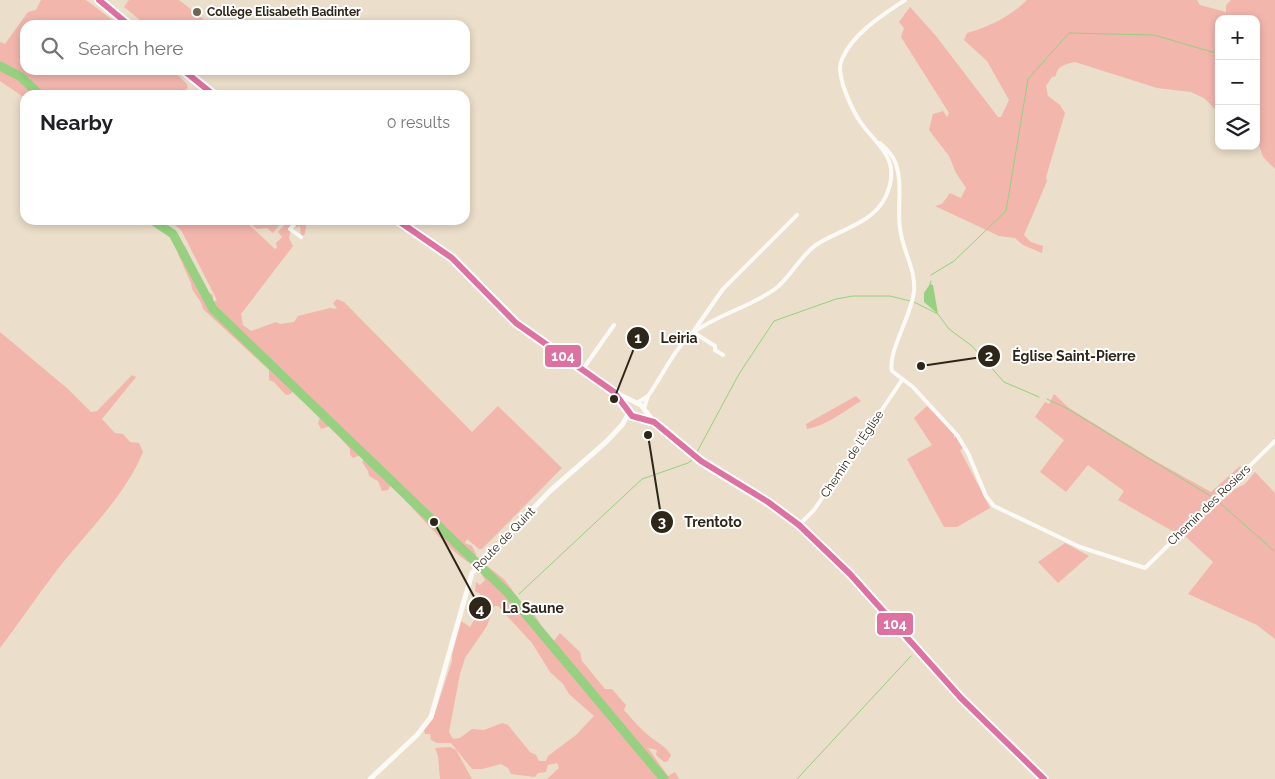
<!DOCTYPE html>
<meta charset="utf-8">
<style>
:root{--surface:#fff;--page:#f2f2f2;--text:#202124;--muted:#757577;--line:#e0e0e0}
body{margin:0;font-family:Raleway,sans-serif;background:var(--page);color:var(--text)}
.controls{position:absolute;right:15px;top:15px;display:grid;overflow:hidden;border-radius:10px;box-shadow:0 2px 8px #0003}
.controls button{width:45px;height:45px;display:grid;place-items:center;padding:0;border:0;border-bottom:1px solid var(--line);background:var(--surface);color:var(--text);font:25px sans-serif}
.list{margin:0;padding:0;list-style:none}
h2{display:flex;justify-content:space-between;align-items:center;height:65px;margin:0;padding:0 20px;font-size:21px}
h2 small{font-size:16px;font-weight:400;color:var(--muted)}
.icon{flex:none;width:28px;height:28px;fill:none;stroke:currentColor;stroke-width:2;stroke-linecap:round;stroke-linejoin:round}
.map{position:relative;flex:none;width:1275px;height:779px;overflow:hidden}
.search{position:absolute;background:var(--surface);box-shadow:0 2px 8px #0003;left:20px;top:20px;width:450px;height:55px;display:flex;align-items:center;gap:12px;box-sizing:border-box;padding:0 18px;border-radius:15px;color:var(--muted);font-size:19px}
.panel{position:absolute;background:var(--surface);box-shadow:0 2px 8px #0003;left:20px;top:90px;width:450px;height:135px;border-radius:15px}
.map>svg:first-child{display:block}
</style>
<div class="map">
<svg width="1275" height="779" viewBox="0 0 1275 779">
<rect width="100%" height="100%" fill="#ebdeca"/>
<path fill="#f2b6ad" fill-rule="evenodd" d="M41 0H86L119 25H25V70H172L187 84 188 87 181 95H25V98L0 81V43L1 42 5 44 28 12 36 10Z
M129 0H179L211 25H146L124 7Z
M1027 0H1197L1200 5 1226 12V5L1231 0H1275V169L1263 157 1256 136V19H1219V113L1204 98 1191 92 1157 88 1075 62C1067 64 1057 65 1056 76L1052 77 1046 86 1048 96 1060 105 1065 113 1046 177 1047 181 1024 235 1031 242 1043 246 1042 253 1023 245 1015 238 999 236 935 206 942 204 950 193 961 198 966 188 956 173 949 156 929 130 933 114 943 111 947 117 949 113 901 37 904 28 899 22 910 7 936 36 998 117H1001L1009 100 987 61 964 40 967 33C989 27 1010 17 1027 0Z
M169 220H244L275 249 277 248 276 243 282 237 278 232 289 220H307L305 234 301 237 300 226 295 228 297 223 292 225 289 238 293 246 241 314 243 325 251 331 276 322 280 324 294 322 298 316 330 308 337 309 333 303 337 299 344 302 472 432 498 406 562 468 482 549H479L467 539 465 543 472 546 476 554 475 565C459 563 406 500 391 485L388 490 382 491 378 481 369 476 368 471 362 462 364 459 360 455 353 458 350 455V449L330 426 321 429 318 423 320 418 293 390 291 394 286 395 274 382 269 380V370L203 309C202 299 191 293 191 283L178 254 179 246H185L206 291 213 295V302L217 300 181 230Z
M246 220H283L273 233 267 228 257 229Z
M0 332 68 389 91 412 97 411 132 375 136 377 102 419 115 433 123 434 130 442 139 443 143 452C126 495 85 534 57 570 37 596 19 623 0 648Z
M1054 394 1069 408 1150 458 1211 492 1240 466 1243 470 1176 533 1118 500 1124 491 1088 465 1066 492 1040 472 1064 440 1035 417 1045 402 1049 404Z
M856 396 861 401C844 411 826 426 807 429L806 424Z
M927 406 954 434V438L956 437 963 448 960 450 990 508 957 527H944L907 459 932 445 914 418Z
M1255 472 1275 493V639L1257 625 1188 594 1213 562 1184 535 1235 489 1245 484Z
M1065 543 1089 556 1058 583 1038 562Z
M486 565 505 580 527 611H531C540 621 544 632 553 642L560 633 580 652 582 661 605 689H612L626 705 624 710C633 720 642 731 653 739 661 745 665 746 671 755L668 761 664 762 656 755 657 750 648 748 668 776 675 772 679 779H547L559 768 557 763 548 765 546 772 538 773 535 777 511 774 508 768 501 764 482 769H472L451 743H437L431 740 430 734H425L424 730 433 719 452 661C451 652 459 632 461 621L470 627 482 607 480 594 475 591 476 582 480 585 485 580 479 570ZM494 606H498L532 643 550 672 563 684 569 694 594 716 576 735 548 756 546 761H539L536 755 530 752 508 725 502 723 484 730 472 729 460 738 453 739 449 732 460 674 465 658 487 626Z
M450 747 456 750 472 779H440L438 756 435 748Z"/>
<path fill="#96d080" d="M930 284 933 285 938 314 924 302V293Z"/>
<g fill="none" stroke-linecap="round" stroke-linejoin="round">
<path stroke="#96d080" stroke-width="1" d="M931 275 954 261 1006 211 1028 79 1069 33 1154 35 1219 54
M930 284 931 281
M914 302 938 314 949 329 972 346 1004 382 1039 397
M1047 399 1068 409 1212 497
M697 452 739 374 774 321 836 299 853 296H890L910 301
M1219 502 1274 551
M519 594 642 479 688 463 692 460
M514 600 516 598
M664 779H665
M797 779 911 656"/>
<path stroke="#96d080" stroke-width="9" d="M0 66 21 77 40 95
M152 220 173 234 213 309 508 593 664 779"/>
<path stroke="#fcfaf7" stroke-width="4" d="M880 143C887 149 893 155 896 164 903 185 897 207 900 228 902 250 916 269 914 291 912 315 887 353 892 371L913 387 957 435 968 453 986 496 994 506 1080 547 1145 568 1275 441
M298 220 290 229 301 237
M723 355 715 350V346L693 332 723 289 797 215
M583 369 614 325
M637 403 648 396C661 378 677 344 694 332 719 314 750 307 775 289 791 277 800 256 816 245 840 229 873 224 886 196 903 157 876 146 859 120 852 109 847 97 843 85 841 76 838 68 842 59 853 33 883 15 905 0
M644 408 648 396
M799 525 814 510 902 380"/>
<path stroke="#fcfaf7" stroke-width="5" d="M99 0 129 25
M183 70 214 95
M397 220 452 258 520 326 614 392 641 405 654 422 689 452 768 502 799 525 850 574 961 698 1044 779
M618 396 632 416 653 422
M370 779 417 735 431 717 472 573 550 491 606 442 622 425 629 413"/>
<defs>
<path id="bus-1" d="M99 0 129 25
M183 70 214 95
M397 220 452 258 516 323 614 392 632 416 654 422 701 461 768 502 799 525 850 574 961 698 1044 779"/>
</defs>
<use href="#bus-1" stroke="#fff" stroke-width="10"/>
<use href="#bus-1" stroke="#dd71a0" stroke-width="6"/>
</g>
<circle fill="#706656" stroke="#fff" stroke-width="2" cx="197" cy="12" r="5"/>
<g text-anchor="middle" dominant-baseline="central" stroke-width="4" stroke-linejoin="round" paint-order="stroke">
<g font-size="12" font-weight="bold" fill="#2e2618" stroke="#fff" text-anchor="start">
<text x="207" y="12">Collège Elisabeth Badinter</text>
</g>
<g font-size="12" fill="#2e2618" stroke="#fff">
<text transform="translate(852 454) rotate(-56)">Chemin de l'Église</text>
<text transform="translate(1209 505) rotate(-44)">Chemin des Rosiers</text>
<text transform="translate(504 539) rotate(-46)">Route de Quint</text>
</g>
</g>
<path fill="none" stroke="#2e2618" stroke-width="2" d="M614 399L638 338M921 366L989 356M648 435L662 522M434 522L480 608"/>
<g fill="#2e2618" stroke="#fff" stroke-width="2">
<circle cx="614" cy="399" r="5"/>
<circle cx="921" cy="366" r="5"/>
<circle cx="648" cy="435" r="5"/>
<circle cx="434" cy="522" r="5"/>
<circle cx="638" cy="338" r="12"/>
<circle cx="989" cy="356" r="12"/>
<circle cx="662" cy="522" r="12"/>
<circle cx="480" cy="608" r="12"/>
</g>
<g font-size="15" text-anchor="middle" font-weight="bold" fill="#fff">
<text x="638" y="343">1</text>
<text x="989" y="361">2</text>
<text x="662" y="527">3</text>
<text x="480" y="614">4</text>
</g>
<g font-size="14" text-anchor="middle" font-weight="bold" fill="#2e2618" stroke="#fff" stroke-width="4" stroke-linejoin="round" paint-order="stroke">
<text x="679" y="343">Leiria</text>
<text x="1074" y="361">Église Saint-Pierre</text>
<text x="713" y="527">Trentoto</text>
<text x="533" y="613">La Saune</text>
</g>
<g stroke="#fff" stroke-width="2">
<rect x="544" y="344" width="38" height="24" rx="5" fill="#dd71a0"/>
<rect x="876" y="612" width="38" height="24" rx="5" fill="#dd71a0"/>
</g>
<g font-size="14" text-anchor="middle" font-weight="bold" fill="#fff">
<text x="563" y="361">104</text>
<text x="895" y="629">104</text>
</g>
</svg>
<div class="controls">
<button>+</button>
<button>−</button>
<button><svg class="icon" aria-label="layers" viewBox="0 0 24 24"><path d="M12 4l9 5-9 5-9-5zM3 14l9 5 9-5"/></svg></button>
</div>
<div class="search"><svg class="icon" aria-label="search" viewBox="0 0 24 24"><circle cx="10" cy="10" r="6"/><path d="M15 15l6 6"/></svg>Search here</div>
<section class="panel">
<h2>Nearby<small>0 results</small></h2>
<ul class="list">
</ul>
</section>
</div>
